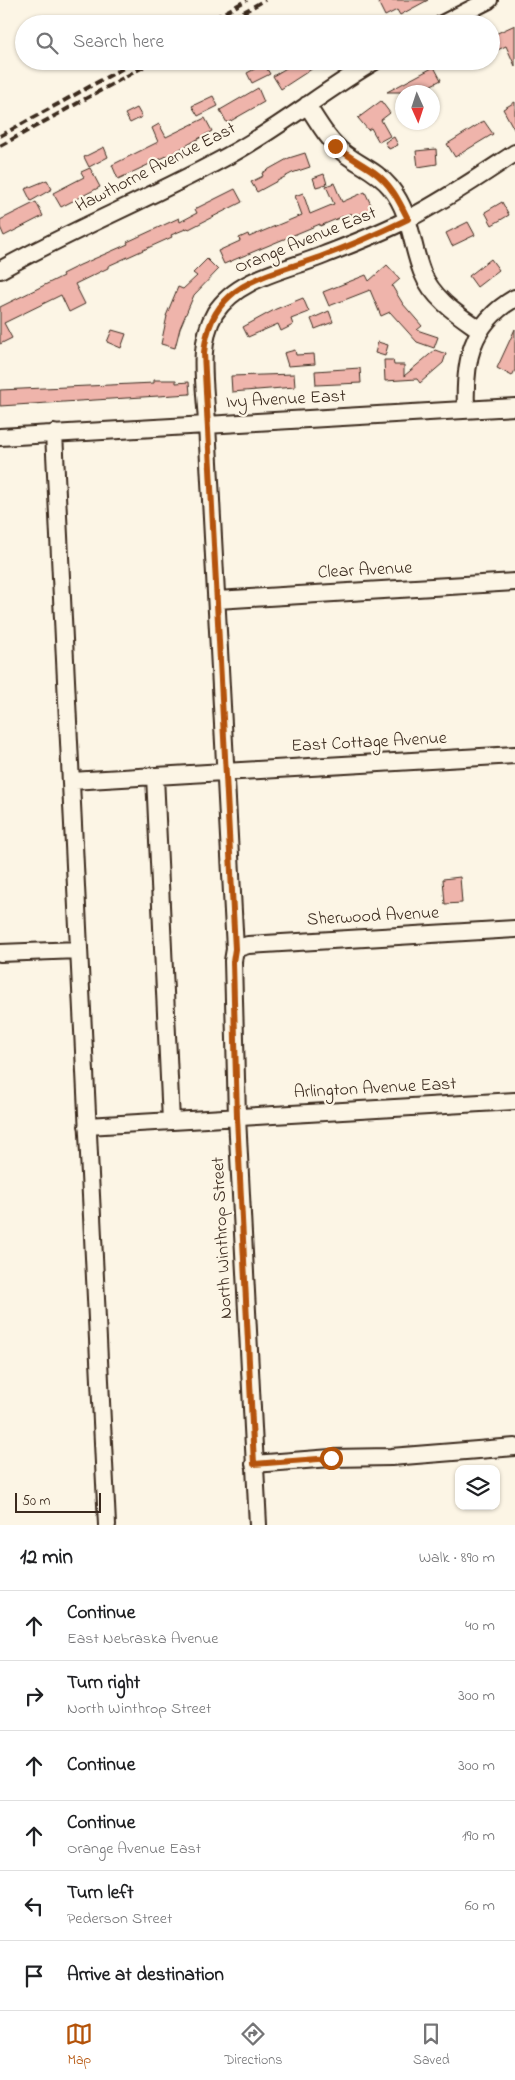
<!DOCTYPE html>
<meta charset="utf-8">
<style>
:root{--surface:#fff;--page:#f6f6f6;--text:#202124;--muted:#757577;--line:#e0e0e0;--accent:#b45309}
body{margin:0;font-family:"Indie Flower",sans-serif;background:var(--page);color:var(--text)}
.controls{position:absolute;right:15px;bottom:15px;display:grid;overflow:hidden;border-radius:10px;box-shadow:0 1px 4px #0004}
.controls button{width:45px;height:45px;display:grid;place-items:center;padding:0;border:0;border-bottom:1px solid var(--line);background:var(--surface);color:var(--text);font:25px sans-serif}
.compass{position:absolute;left:395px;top:85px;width:45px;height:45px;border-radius:50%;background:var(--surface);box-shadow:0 1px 4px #0004;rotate:177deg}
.scale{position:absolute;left:15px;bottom:12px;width:86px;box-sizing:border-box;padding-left:5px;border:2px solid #3b2a1e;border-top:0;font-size:14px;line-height:18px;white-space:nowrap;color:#3b2a1e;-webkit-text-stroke:4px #fcf5e5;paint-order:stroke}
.stop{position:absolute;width:15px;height:15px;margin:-11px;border:4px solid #b45309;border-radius:50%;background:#fff}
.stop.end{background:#b45309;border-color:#fff;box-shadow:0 1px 5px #0008}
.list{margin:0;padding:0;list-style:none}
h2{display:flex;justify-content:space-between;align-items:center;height:65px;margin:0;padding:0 20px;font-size:21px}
h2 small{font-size:16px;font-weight:400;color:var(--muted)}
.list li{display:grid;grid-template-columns:32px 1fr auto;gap:15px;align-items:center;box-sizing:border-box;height:70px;padding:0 20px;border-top:1px solid var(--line)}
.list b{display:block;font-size:19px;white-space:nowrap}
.list p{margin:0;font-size:16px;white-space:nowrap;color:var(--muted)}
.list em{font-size:16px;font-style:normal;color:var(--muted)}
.icon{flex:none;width:28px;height:28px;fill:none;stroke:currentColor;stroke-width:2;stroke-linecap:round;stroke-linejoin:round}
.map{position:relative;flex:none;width:515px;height:1525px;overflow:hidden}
.search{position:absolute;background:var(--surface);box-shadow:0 1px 4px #0004;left:15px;right:15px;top:15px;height:55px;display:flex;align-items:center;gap:12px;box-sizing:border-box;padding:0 18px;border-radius:28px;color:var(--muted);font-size:19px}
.sheet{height:485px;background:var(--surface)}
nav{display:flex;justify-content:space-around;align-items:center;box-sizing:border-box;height:70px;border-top:1px solid var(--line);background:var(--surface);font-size:14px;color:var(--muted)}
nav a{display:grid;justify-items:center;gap:2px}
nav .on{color:var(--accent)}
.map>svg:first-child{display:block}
</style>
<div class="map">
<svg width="515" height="1525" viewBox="0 0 515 1525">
<rect width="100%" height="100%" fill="#fcf5e5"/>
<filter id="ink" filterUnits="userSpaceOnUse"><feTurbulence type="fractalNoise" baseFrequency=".02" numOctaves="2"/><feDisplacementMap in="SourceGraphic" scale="10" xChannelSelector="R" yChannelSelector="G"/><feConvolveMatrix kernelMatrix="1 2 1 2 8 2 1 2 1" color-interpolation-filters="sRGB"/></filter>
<g filter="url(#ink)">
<path fill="#efb4ab" stroke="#3b2a1e" d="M377 0H428L400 15 397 10 385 16Z
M515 25V66L506 46 491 53V36Z
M298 61H324L281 89 273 76Z
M264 64 270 74 252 83 247 73Z
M434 67 441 80 418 92H387Z
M258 88 264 102 227 123 220 110Z
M213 96 218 106 198 116 192 106Z
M381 101 390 113 381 120 390 136 379 142 371 128 368 130 358 118Z
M515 102V131L503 109Z
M137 108 142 117 130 123 125 114Z
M205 118 212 131 173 153 118 179 112 165 158 142 152 128 159 124 166 137Z
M484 121 493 134 455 157 447 144Z
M394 137 398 145 389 149 385 142Z
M104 147 108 157 89 167 84 157Z
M436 149 437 164 418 167 416 151Z
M305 153 310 167 292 173 257 192 251 182 263 176 262 173 289 158Z
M90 168 100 187 61 207 53 193 84 177 81 172Z
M324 174 327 184 316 187 313 178Z
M47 180 52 189 31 201 25 189Z
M334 183 342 202 365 192 373 209 353 217 351 213 320 226V224L224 264 218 251 240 241 239 238 248 234 249 237 302 215 295 196 303 193 310 214 334 204 326 186Z
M235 189 242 202 189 229 188 228 171 235 172 237 108 266V268L75 284 85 304 69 312 61 295 4 323 12 338 0 344V307L63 276 62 274 80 265 128 244 127 242 179 218 180 222 197 213 195 209Z
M36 202 43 216 4 236 0 227V220Z
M502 202 509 215 492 225 485 212Z
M468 222 475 235 452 246 446 233Z
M207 259 218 270 194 295 180 328 175 348 161 344 167 316H166L178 287 183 289 197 276 193 273Z
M491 259 499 270 477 287 469 276Z
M387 265 400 279 392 286 403 304 422 326 417 330 438 337 434 348 417 342 390 312 381 316 370 290 329 306 323 292 366 275 369 281Z
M303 298 309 312 291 319 293 325 281 331 278 324 248 337 243 327 276 309Z
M329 311 333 322 315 329 311 319Z
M515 329V370L512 376 497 368Z
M112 330 126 334 121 348 107 342Z
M378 342 388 345 385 356 375 353Z
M295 350 296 355 314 354 315 364 288 366 284 353Z
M435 350 446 354 443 363 420 383 417 379 385 381 384 360H393L394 365H404V376Z
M360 368 361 383 316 385 315 371Z
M294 374 295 387 232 392 231 376Z
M154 380H176V383L189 382 190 394 0 406V390L154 383Z
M460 877 462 903 445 904 443 879Z"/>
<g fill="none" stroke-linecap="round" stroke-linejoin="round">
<defs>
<path id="minor" d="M442 24 489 0
M307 105C318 122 328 140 344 153 359 165 377 171 390 187 412 215 410 241 422 272 433 299 457 314 480 330
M0 270C77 227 158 195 235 152 283 125 327 89 375 61
M466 410C464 362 470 324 515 298
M54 433 107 1525
M0 437 515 407
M217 600 515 582
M155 776 171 1121
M71 781 515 755
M235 949 248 945 515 929
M0 953 79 950
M87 1126 515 1101
M254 1464 331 1458 391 1457 515 1447
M258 1525 237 1117 233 961 235 949 207 425C206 389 196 345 215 313 238 277 288 270 324 255 352 244 381 233 408 219 445 200 480 176 515 153"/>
</defs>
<use href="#minor" stroke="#3b2a1e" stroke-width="20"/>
<use href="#minor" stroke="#fcf5e5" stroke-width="16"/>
<path stroke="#3b2a1e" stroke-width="4" stroke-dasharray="8 4" stroke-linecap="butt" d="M204 24 247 0
M222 24 265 0
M0 136 136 61
M0 146 154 61"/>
</g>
</g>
<g fill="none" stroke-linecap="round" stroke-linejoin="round" filter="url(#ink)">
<path stroke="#b45309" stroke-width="6" d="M331 1458 254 1464 237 1117 233 962 235 949 204 353C206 331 213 311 230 296 251 276 293 267 320 257 350 246 379 233 408 219 399 201 391 184 374 172 361 163 347 156 335 146"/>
</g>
<g text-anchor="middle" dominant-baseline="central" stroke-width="4.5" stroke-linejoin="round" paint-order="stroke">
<g font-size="18" fill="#3b2a1e" stroke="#fcf5e5">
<text transform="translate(156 168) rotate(-27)">Hawthorne Avenue East</text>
<text transform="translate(306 241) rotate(-22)">Orange Avenue East</text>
<text transform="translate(286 400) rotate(-3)">Ivy Avenue East</text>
<text transform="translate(365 571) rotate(-3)">Clear Avenue</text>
<text transform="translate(369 743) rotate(-3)">East Cottage Avenue</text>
<text transform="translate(373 917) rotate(-3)">Sherwood Avenue</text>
<text transform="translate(375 1089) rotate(-3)">Arlington Avenue East</text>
<text transform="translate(223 1238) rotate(-93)">North Winthrop Street</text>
</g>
</g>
</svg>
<div class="controls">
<button><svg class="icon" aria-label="layers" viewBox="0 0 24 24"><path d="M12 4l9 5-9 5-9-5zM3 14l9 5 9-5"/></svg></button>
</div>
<svg class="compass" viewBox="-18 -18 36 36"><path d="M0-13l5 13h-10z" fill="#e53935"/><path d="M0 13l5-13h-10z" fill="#757577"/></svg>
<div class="scale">50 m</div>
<div class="stop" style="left:331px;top:1458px"></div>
<div class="stop end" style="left:335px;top:146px"></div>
<div class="search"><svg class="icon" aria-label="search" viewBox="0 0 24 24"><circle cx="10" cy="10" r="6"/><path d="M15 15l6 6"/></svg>Search here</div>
</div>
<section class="sheet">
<h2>12 min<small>Walk · 890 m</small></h2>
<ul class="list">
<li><svg class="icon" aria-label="ahead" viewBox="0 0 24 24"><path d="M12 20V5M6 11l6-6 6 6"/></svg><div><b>Continue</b><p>East Nebraska Avenue</p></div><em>40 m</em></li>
<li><svg class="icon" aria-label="right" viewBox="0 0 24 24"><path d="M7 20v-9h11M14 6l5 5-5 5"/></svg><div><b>Turn right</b><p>North Winthrop Street</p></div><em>300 m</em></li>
<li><svg class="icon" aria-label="ahead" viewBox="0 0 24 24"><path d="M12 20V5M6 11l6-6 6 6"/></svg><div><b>Continue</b></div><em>300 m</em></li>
<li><svg class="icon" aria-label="ahead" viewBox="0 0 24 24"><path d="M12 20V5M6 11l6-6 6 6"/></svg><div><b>Continue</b><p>Orange Avenue East</p></div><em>190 m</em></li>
<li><svg class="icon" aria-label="left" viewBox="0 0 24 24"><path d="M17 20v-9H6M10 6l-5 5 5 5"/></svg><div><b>Turn left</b><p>Pederson Street</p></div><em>60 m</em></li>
<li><svg class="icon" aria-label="arrive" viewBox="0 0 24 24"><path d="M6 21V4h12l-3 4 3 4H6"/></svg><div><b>Arrive at destination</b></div></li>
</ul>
</section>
<nav>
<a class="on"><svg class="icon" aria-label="map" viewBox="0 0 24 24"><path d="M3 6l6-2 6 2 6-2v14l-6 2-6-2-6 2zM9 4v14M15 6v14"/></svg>Map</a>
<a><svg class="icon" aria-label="directions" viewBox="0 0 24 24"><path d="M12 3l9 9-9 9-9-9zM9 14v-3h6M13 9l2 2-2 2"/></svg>Directions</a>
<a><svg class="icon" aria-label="saved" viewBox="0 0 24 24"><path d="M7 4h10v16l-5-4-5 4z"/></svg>Saved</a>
</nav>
